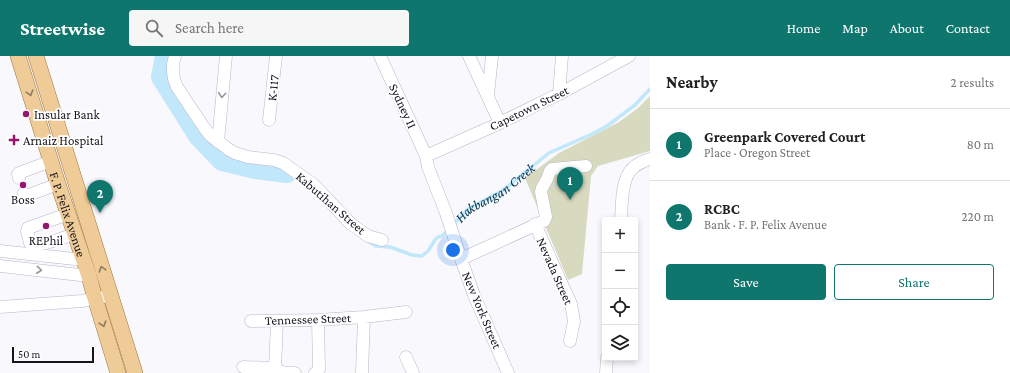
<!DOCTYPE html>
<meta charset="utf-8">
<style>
:root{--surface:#fff;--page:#f6f6f6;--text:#222;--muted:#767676;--line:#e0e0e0;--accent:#0f766e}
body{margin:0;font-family:"Crimson Pro",serif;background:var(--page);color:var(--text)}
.controls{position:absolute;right:12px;bottom:12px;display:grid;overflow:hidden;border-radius:4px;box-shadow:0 2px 6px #0003}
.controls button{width:36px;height:36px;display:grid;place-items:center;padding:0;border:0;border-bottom:1px solid var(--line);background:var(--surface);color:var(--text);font:20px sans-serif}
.scale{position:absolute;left:12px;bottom:10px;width:82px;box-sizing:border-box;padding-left:4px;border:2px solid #17151c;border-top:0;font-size:11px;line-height:14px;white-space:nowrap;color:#17151c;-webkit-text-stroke:3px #fff;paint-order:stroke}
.you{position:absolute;left:453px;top:194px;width:14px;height:14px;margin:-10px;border:3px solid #fff;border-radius:50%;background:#1a73e8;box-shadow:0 0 0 6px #1a73e833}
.badge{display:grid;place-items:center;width:26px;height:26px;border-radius:50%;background:var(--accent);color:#fff;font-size:13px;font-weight:700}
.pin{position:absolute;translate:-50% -33px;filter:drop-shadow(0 1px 2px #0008)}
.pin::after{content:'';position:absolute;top:21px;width:14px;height:12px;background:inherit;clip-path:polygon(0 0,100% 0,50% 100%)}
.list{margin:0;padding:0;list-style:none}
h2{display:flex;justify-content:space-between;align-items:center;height:52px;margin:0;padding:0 16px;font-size:17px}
h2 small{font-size:13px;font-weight:400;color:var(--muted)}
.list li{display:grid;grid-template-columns:26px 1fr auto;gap:12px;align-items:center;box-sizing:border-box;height:72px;padding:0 16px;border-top:1px solid var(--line)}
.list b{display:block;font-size:15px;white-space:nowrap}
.list p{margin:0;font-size:13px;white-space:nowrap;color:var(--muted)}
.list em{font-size:13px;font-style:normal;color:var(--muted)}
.actions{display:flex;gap:8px;padding:12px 16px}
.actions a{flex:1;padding:9px 0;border:1px solid var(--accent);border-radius:4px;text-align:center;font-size:14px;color:var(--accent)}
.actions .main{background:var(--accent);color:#fff}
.icon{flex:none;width:22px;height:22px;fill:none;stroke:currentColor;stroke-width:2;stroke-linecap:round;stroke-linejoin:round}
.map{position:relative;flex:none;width:650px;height:317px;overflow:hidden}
header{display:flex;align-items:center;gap:24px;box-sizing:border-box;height:56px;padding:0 20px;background:var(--accent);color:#fff}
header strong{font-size:19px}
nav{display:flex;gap:22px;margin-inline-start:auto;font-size:14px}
.search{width:280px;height:36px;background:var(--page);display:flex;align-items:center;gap:10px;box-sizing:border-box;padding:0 14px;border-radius:4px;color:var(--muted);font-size:15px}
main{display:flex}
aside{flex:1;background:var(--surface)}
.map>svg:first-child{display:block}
</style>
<header>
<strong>Streetwise</strong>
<div class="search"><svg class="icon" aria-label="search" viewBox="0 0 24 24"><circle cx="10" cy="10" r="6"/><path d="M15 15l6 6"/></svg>Search here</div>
<nav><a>Home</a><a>Map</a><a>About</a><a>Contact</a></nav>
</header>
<main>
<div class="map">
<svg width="650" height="317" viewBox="0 0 650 317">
<rect width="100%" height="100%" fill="#f9f8fc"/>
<path fill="#d8dac0" d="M650 40V95L598 110 591 120 582 218 568 224 525 122 559 97 619 66 638 52Z"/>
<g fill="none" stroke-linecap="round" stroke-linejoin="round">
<g stroke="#c1e7fb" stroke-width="3.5">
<path id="s1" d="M452 170 468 153 502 135 549 97 592 78 607 70 635 49 650 33"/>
<path d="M368 185 376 190 390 191 412 199 422 200 428 195 435 184 438 181 442 180 448 174"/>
</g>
<path stroke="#c1e7fb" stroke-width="20" d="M165 0 161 21 198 80 222 105 255 113 287 117"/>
<defs>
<path id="minor" d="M175 0 173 8V16L174 23 177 31 205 73 211 80 228 93 235 97 248 101 274 104 283 107 313 128 351 168 368 180 382 184
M380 0 426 100 428 111 446 157 461 203 474 239 508 317
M469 0 500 67
M559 38 562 0
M488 39 492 0
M269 64 276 0
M218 86 226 0
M426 100 500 67 559 38 629 0
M19 122 18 118 19 117 51 105
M24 137 25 140H26L58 128
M68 158 28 172 27 175 30 187C38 192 65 181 75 178
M621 164C622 149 621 122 633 112 637 108 644 105 650 103
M535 168 560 224 571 248 574 265 570 285
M0 195 84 204
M461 203 544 165 546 161 541 136 542 132 547 123 550 115 552 113 586 110
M0 210 89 220
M0 251 82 245 103 241
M251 265 318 264 364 261 406 256
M406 301 413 317
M243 311 275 312C281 317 287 317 295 317
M275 312 277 265
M315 317 317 316 319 313 318 264
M362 317 364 261
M606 317 607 302"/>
<g id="major">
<path id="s2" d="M18 0 58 128 89 220 94 239 118 317"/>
<path d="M36 0 135 317"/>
</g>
</defs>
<use href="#minor" stroke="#bbb4c8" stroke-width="13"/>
<use href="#major" stroke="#9d763e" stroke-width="16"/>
<use href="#minor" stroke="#fff" stroke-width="12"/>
<use href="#major" stroke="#efcc97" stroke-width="15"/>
</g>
<defs><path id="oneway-chevron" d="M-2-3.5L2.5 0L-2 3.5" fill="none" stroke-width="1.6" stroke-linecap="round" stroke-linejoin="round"/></defs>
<g stroke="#8e7a60">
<use href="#oneway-chevron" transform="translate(30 37) rotate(73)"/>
<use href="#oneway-chevron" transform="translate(102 213) rotate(-107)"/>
<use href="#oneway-chevron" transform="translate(103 268) rotate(73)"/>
</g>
<g stroke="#979699">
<use href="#oneway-chevron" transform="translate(222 39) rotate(95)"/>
<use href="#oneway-chevron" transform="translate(39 214) rotate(6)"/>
</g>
<g fill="#96166f" stroke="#fff" stroke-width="1.5">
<circle cx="26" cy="58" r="4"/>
<path d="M12 78h4v4h4v4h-4v4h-4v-4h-4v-4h4z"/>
<circle cx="23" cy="129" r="4"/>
<circle cx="46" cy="170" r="4"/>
</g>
<g text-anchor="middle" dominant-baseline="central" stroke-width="3.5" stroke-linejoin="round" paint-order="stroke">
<g font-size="13" fill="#17151c" stroke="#fff">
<text transform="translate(273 32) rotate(-84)">K-117</text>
<text transform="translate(403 50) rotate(65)">Sydney II</text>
<text transform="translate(529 52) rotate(-26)">Capetown Street</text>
<text transform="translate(331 147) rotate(41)">Kabutihan Street</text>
<text stroke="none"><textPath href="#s2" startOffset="166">F. P. Felix Avenue</textPath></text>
<text transform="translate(555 215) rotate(66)">Nevada Street</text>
<text transform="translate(482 254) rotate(67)">New York Street</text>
<text transform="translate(308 263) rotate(-2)">Tennessee Street</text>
</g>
<g font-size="13" fill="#17151c" stroke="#fff" text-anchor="start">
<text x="34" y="58">Insular Bank</text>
<text x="23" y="84">Arnaiz Hospital</text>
<text x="23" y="143" text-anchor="middle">Boss</text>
<text x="46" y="184" text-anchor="middle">REPhil</text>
</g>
<g font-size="14" font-style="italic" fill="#003449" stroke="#fff">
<text stroke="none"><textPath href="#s1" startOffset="55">Hakbangan Creek</textPath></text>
</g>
</g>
</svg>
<div class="controls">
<button>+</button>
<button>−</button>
<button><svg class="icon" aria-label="locate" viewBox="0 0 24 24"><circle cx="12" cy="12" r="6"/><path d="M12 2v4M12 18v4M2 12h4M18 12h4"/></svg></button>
<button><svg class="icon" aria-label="layers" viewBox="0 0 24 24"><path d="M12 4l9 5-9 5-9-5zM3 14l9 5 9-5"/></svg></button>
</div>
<div class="scale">50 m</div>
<div class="you"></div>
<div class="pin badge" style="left:570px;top:144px">1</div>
<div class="pin badge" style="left:100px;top:157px">2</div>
</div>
<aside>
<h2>Nearby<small>2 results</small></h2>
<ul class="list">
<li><span class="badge">1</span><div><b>Greenpark Covered Court</b><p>Place · Oregon Street</p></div><em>80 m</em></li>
<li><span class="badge">2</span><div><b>RCBC</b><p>Bank · F. P. Felix Avenue</p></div><em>220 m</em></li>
</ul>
<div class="actions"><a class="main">Save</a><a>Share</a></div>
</aside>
</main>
